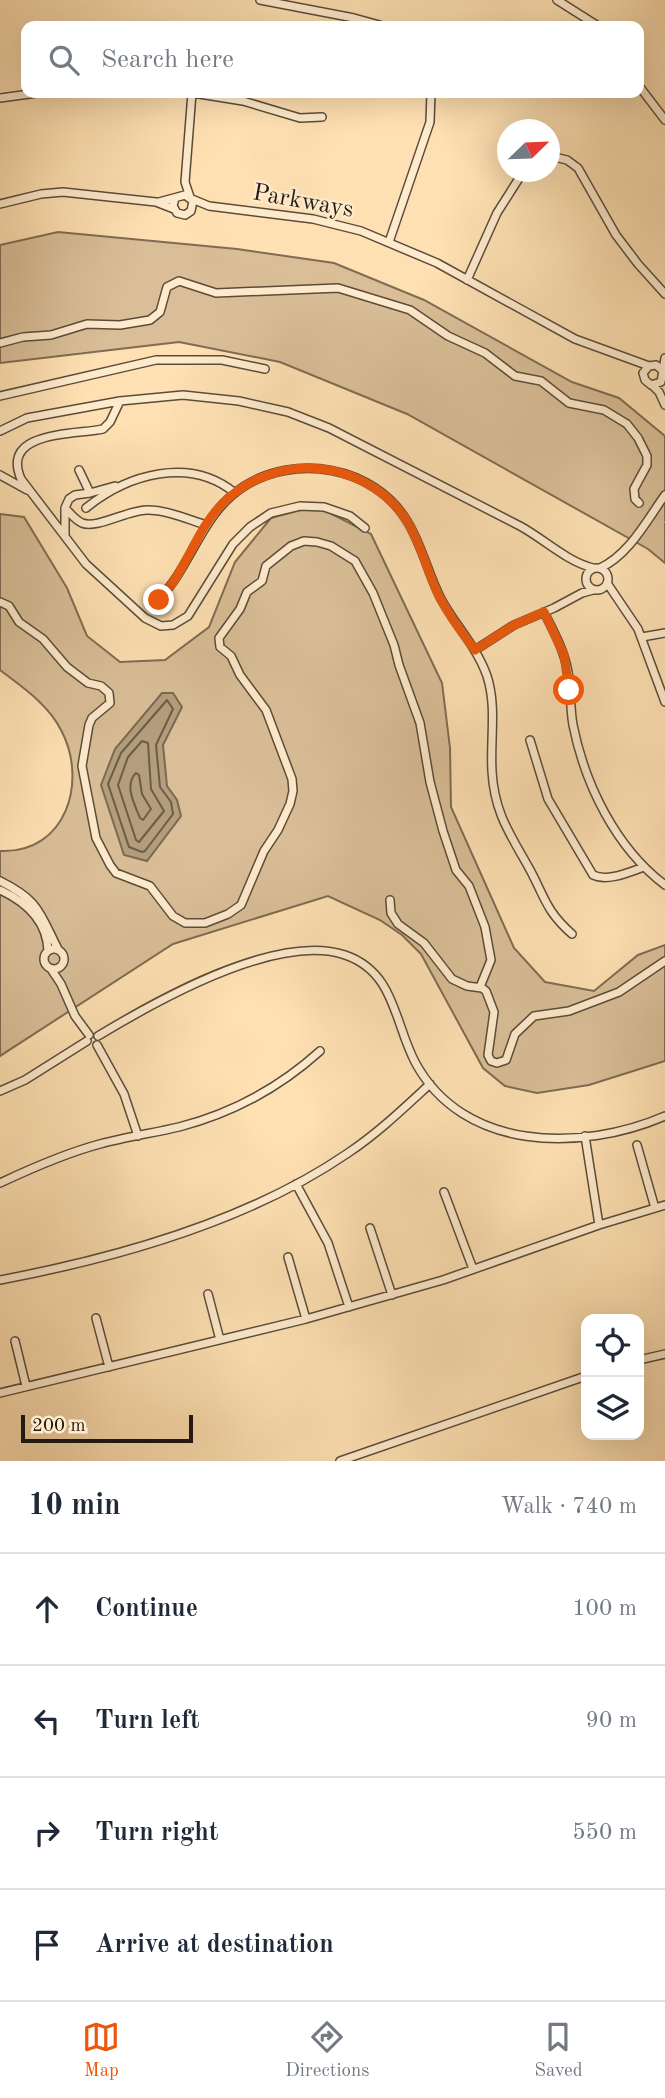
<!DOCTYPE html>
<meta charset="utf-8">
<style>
:root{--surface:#fff;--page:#f6f6f7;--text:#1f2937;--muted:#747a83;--line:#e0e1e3;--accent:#ea580c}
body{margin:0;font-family:"Old Standard TT",serif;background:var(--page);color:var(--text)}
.controls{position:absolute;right:21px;bottom:21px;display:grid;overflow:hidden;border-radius:14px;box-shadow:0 7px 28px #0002}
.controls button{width:63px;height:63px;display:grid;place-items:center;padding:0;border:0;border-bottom:2px solid var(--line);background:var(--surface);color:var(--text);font:35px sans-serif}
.compass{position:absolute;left:497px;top:119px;width:63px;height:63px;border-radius:50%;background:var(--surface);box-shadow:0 7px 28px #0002;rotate:67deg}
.scale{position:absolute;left:21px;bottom:18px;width:172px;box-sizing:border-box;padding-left:7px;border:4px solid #251a12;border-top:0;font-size:19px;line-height:24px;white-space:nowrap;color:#251a12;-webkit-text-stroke:5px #feebcd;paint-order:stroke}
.stop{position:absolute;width:21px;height:21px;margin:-16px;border:5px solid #ea580c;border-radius:50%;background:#fff}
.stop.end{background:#ea580c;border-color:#fff;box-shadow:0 2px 7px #0008}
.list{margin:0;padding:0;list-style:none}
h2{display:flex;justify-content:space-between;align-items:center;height:91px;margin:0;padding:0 28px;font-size:30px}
h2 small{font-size:23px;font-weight:400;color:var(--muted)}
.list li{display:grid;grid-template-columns:46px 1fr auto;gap:21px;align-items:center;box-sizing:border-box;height:112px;padding:0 28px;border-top:2px solid var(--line)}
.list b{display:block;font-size:26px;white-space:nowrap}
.list em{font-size:23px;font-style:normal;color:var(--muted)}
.icon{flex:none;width:38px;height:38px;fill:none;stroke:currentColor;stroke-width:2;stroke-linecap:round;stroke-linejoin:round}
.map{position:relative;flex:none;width:665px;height:1461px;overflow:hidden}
.search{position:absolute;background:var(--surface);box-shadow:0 7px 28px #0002;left:21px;right:21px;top:21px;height:77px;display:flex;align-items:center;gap:18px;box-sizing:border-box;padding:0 24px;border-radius:14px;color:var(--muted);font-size:26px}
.sheet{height:539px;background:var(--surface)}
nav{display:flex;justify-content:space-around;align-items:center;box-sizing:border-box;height:98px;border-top:2px solid var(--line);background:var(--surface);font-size:19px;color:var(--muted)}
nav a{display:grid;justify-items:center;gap:4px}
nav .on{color:var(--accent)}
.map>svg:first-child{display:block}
</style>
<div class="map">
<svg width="665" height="1461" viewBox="0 0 665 1461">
<rect width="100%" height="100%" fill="#fee0b2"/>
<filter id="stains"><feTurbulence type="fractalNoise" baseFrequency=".00286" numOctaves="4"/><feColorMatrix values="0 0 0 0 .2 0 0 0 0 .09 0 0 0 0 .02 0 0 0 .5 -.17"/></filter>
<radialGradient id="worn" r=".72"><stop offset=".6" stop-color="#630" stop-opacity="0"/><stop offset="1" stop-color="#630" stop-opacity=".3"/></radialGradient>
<path fill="#d9be97" stroke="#7f6c54" stroke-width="2" d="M58 232 237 249 334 263 424 300 572 382 619 398 665 436V563L648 549 407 414 280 362 179 342 0 363V245Z
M316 506 371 534 442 683 450 748 451 807 514 948 545 982 594 991 638 955 665 945V1061L589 1085 537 1093 505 1086 483 1068 421 954 402 935 380 920 328 896 173 944 0 1056V851C67 854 88 780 61 730 48 704 22 687 0 670V514L24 517 67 588 87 636 120 662 165 660 209 627 235 562 271 518Z"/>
<path fill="#b49d7c" stroke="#7b6952" stroke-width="2" d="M162 693H173L182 707 163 745 167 786 177 800 181 816 147 861 124 855 101 785 115 749Z"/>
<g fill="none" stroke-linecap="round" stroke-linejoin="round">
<path stroke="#6c5c47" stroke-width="2" d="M167 700 173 709 156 745 160 787 171 802 173 814 145 851 142 852 129 847 108 784 121 753Z
M142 741 148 743 151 789 164 811 139 842 136 840 118 785 128 757Z
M136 773 139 775 142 794 151 809 143 820 140 818C134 803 124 785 136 773Z"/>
<path stroke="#d3b892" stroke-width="7" stroke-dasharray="7 3.5" stroke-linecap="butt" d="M639 503 665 522"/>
<defs>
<path id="minor" d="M260 0 354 18 383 26
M557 0 598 26
M639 86 665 120
M193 93 243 101 300 118 322 117
M0 98 37 93
M550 156 567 160 578 168 616 235 638 264 665 294
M190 197 185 182 192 93
M192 199 209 206 313 219 361 231 437 263 575 339 649 366
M159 202 185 195 193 201 191 211 185 215 177 213 173 206 175 198
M0 204 41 194 63 192 156 202 174 209
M389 242 430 122 431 93
M467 280 497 213 523 172
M0 343 23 337 51 335 87 324 120 325 150 320 160 312 167 287 179 281 216 293 338 288 410 310 448 336 485 353 515 376 541 381 569 403 604 410 627 424 638 438 647 456V465L634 489 635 499 639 503
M662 370 656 365 649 366 643 373 645 380 651 385 661 382 665 358
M652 385 659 392 665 405
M0 396 156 360H222L265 369
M120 401 110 422 103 429C77 435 0 430 21 479L86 564 145 618 161 626 173 625 188 616 233 544 250 527 271 513 300 506 324 507 350 516 365 528
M0 431 27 418 120 401 183 395 239 401 288 412 329 428 520 526C544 539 566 561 593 568
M79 470 90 493
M0 475 27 490
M65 508C70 513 75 520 82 523 97 529 128 510 147 510 167 510 187 519 206 525
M86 508C128 474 190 456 235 493
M65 535V508L69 499 75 495 90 493 115 486
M586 579a11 11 0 1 1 22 0a11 11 0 1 1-22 0Z
M600 568C629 555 647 520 665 495
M607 583 638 629 665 702
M158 600C192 566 201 514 243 487 295 453 374 466 407 521 422 545 428 574 441 599 455 625 477 647 487 676 497 707 490 739 492 771 494 812 510 834 529 868 545 897 545 910 572 934
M0 602 9 606 19 622 43 639 67 667 88 683 101 686 109 693 110 703 92 718 89 725 82 766 96 838 110 865 116 873 150 886 173 916 185 923H205L228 914 241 905 244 898 264 851 278 830 290 804 293 791 292 779 266 710 240 675 231 656 220 647 219 638 240 609 247 592 262 581 266 566 291 546 304 541 317 542 331 546 355 561 373 593 394 645 399 665 420 723 430 782 443 831 456 870 469 886 485 927 491 960 480 987
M544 612C554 632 564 650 568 672 571 690 570 708 573 725 585 785 616 848 665 885
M642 637 665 633
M475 650 514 625 554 608 582 593 593 590
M530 740 548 799 593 875C608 882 629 872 644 867
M0 881C40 901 39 912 58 949
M0 890C26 902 47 920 48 951
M390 900 391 913 398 924 424 943 452 979 467 986 482 988 486 991 494 1012 488 1055 491 1061 497 1063 506 1060 515 1034 534 1016 569 1011 619 992 665 961
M44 959a10 10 0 1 1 20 0a10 10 0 1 1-20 0Z
M51 969 61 984 75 1016 89 1035
M98 1036C156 1001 277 932 345 955 395 972 394 1022 415 1062 463 1152 582 1152 665 1116
M97 1045 124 1094 138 1136
M0 1091 25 1080 87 1041
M585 1136 599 1225
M637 1145 655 1208
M0 1183C32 1168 66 1153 100 1144 126 1137 153 1133 179 1127 233 1113 279 1088 320 1051
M296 1184 328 1243 349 1307
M444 1192 473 1269
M370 1228 392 1295
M288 1257 306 1319
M0 1280C117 1258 249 1221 348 1153 378 1133 404 1108 430 1084
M208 1294 220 1340
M96 1318 109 1367
M15 1341 26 1386
M639 1360 665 1354
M0 1393 306 1319 443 1280 599 1225 665 1205
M340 1461 586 1376"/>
</defs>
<use href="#minor" stroke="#5b4c3a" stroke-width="10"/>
<use href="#minor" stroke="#feebcd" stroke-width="7"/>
</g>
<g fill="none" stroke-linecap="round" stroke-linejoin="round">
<path stroke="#ea580c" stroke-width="9" d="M159 600C186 572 195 531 223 503 245 481 275 469 305 468 345 467 388 488 408 523 421 545 427 570 437 592 447 613 461 632 475 650L514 625 544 612 564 655 569 690"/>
</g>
<g text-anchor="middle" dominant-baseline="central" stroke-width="5" stroke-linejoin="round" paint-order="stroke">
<g font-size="24" fill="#251a12" stroke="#feebcd">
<text transform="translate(303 202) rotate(10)">Parkways</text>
</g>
</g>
<rect width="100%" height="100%" filter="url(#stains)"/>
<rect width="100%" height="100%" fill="url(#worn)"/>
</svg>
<div class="controls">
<button><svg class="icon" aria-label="locate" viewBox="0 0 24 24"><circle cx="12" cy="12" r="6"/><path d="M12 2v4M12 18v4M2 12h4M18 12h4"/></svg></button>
<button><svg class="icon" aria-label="layers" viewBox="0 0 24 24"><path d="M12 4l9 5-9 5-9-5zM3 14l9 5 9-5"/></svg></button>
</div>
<svg class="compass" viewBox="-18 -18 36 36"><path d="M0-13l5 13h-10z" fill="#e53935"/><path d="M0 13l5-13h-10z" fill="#747a83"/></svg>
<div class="scale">200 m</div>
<div class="stop" style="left:569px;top:690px"></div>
<div class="stop end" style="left:159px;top:600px"></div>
<div class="search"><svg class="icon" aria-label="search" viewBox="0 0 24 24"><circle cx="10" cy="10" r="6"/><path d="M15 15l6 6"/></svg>Search here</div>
</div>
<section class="sheet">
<h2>10 min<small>Walk · 740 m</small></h2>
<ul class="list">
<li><svg class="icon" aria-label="ahead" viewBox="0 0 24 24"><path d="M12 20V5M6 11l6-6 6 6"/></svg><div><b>Continue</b></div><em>100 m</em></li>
<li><svg class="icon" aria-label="left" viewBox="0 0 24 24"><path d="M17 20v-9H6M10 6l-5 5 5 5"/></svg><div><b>Turn left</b></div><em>90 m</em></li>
<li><svg class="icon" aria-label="right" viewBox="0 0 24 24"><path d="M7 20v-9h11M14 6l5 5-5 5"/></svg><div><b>Turn right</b></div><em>550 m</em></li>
<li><svg class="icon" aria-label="arrive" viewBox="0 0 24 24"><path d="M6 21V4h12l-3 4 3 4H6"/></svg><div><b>Arrive at destination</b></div></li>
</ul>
</section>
<nav>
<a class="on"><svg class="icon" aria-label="map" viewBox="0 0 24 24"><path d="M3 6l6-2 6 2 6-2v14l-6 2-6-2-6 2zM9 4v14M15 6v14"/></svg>Map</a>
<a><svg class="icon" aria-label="directions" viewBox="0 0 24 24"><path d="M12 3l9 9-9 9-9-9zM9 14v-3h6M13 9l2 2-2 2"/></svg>Directions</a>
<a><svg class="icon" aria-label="saved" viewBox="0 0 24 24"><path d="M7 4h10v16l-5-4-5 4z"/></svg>Saved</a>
</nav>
